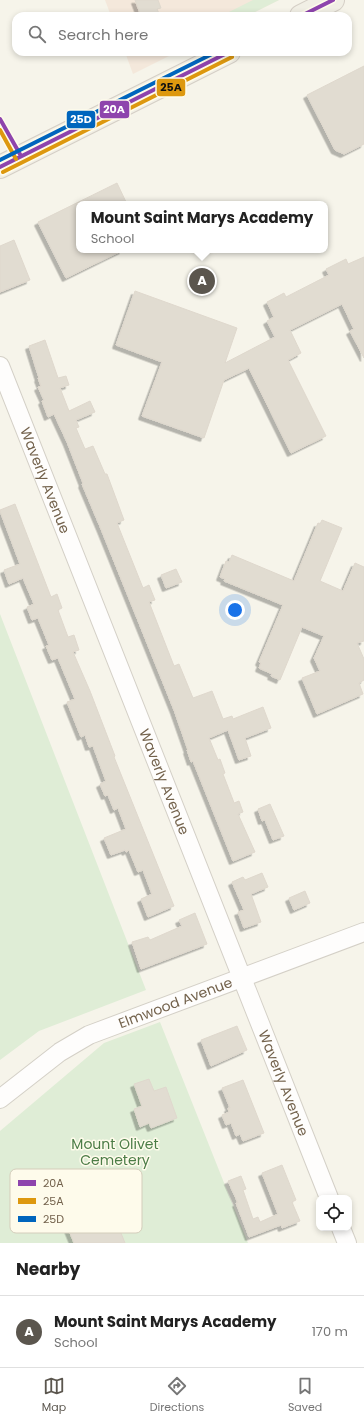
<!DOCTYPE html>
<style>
:root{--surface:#fff;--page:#f2f2f2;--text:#222;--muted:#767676;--line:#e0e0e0;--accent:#5b564e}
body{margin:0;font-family:Poppins,sans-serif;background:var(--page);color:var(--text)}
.controls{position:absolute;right:12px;bottom:12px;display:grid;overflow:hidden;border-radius:8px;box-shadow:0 2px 6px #0003}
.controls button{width:36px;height:36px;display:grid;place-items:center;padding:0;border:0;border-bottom:1px solid var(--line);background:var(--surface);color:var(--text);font:20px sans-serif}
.you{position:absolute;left:235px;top:610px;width:14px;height:14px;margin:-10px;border:3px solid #fff;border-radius:50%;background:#1a73e8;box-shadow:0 0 0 6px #1a73e833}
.badge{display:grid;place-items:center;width:26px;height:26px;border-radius:50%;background:var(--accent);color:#fff;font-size:13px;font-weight:700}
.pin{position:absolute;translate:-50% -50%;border:2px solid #fff;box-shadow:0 1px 4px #0006}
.popup{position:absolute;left:76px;top:201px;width:252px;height:52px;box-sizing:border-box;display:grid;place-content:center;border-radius:8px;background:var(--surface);filter:drop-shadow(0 1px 3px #0005);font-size:13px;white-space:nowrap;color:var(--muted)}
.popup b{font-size:15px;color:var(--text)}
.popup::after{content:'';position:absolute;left:50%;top:100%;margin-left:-8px;border:8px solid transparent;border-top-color:var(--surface)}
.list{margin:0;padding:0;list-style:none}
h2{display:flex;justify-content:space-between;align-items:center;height:52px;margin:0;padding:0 16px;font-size:17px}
h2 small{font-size:13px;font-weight:400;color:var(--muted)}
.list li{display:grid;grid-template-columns:26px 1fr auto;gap:12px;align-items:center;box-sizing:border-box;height:72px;padding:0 16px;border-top:1px solid var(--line)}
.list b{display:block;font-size:15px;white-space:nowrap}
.list p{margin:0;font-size:13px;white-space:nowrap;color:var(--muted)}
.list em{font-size:13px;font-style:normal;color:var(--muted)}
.icon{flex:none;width:22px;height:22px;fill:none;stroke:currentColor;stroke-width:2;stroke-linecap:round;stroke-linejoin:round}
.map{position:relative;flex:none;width:364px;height:1243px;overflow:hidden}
.search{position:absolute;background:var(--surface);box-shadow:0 2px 6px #0003;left:12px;right:12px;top:12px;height:44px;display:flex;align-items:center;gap:10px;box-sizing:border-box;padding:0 14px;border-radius:12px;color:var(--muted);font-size:15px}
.sheet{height:124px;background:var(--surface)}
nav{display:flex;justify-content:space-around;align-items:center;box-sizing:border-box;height:56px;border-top:1px solid var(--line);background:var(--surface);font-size:11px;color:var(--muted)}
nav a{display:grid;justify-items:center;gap:2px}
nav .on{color:var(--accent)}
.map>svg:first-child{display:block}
</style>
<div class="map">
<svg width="364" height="1243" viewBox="0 0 364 1243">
<defs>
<filter id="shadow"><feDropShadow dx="-3.5" dy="3.5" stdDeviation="0" flood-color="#0004"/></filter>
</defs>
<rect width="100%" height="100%" fill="#f6f4ea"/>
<path fill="#f4e8db" d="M105 0H279L247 16H111Z
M125 52H177L133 74Z"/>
<path fill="#dfedd6" d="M253 0H279L247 16H231L229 12Z
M0 614 146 990 39 1031 0 1060Z
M160 1022 248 1243H0V1131L104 1043Z"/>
<path fill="#e1dcd1" stroke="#dfd8cd" filter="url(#shadow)" d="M135 0H158L161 8 157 9 160 16H141Z
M364 66V144L344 154 335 150 307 95Z
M117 183 127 204H79V250H123L66 278 38 222Z
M14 240 30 280 0 292V246Z
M364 257V358L350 331 354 329 342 304 290 330 301 353 288 360 326 436 291 453 249 368 224 380 204 438 142 416 162 362 116 345 135 291 237 328 225 363 275 337 267 321 274 317 267 302 284 293 286 297 329 275 326 269 346 259 348 264Z
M45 340 58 378 66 376 69 385 60 388 69 411 90 401 95 412 76 420 79 427 76 428 85 449 93 446 105 474H107L124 520 117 523 143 588 149 585 155 600 149 602 174 666 179 664 193 698 212 691 223 719 232 716 233 719 263 707 271 728 245 738 251 756 239 760 228 730 209 738 218 760 220 759 225 773 223 774 233 800 234 803 239 801 243 812 238 814 255 852 233 861 193 761 191 762 187 750H188L174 710 101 529 82 484 83 483 67 442 54 414 48 417 42 401 44 400 38 387 41 386 38 378H39L29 346Z
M15 504 51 597 57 594 62 608 58 610 68 637 74 635 79 650 73 652 90 691 115 756 114 757 174 906 148 917 141 899 152 894 143 870 138 872 129 850 126 852 125 850 111 855 104 838 126 829 118 808 114 810 108 795 105 796 100 784 106 781 93 746 89 747 85 735 81 737 67 702 75 699 58 658 52 660 46 646 49 645 38 618 32 620 27 607 34 604 23 578 9 584 4 570 20 564 0 511V510Z
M322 520 342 528 320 581 343 591 355 563 364 567V641L357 643 364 659V680L359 683 363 694 317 714 302 678 320 671 314 658 324 636 302 627 280 680 271 676 272 674 259 668 261 663 259 662 283 605 224 581 225 579 220 577 226 561 229 562 232 555 294 581 318 523 320 524Z
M176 569 182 582 166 588 161 575Z
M270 804 284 836 273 840 265 820 262 821 258 809Z
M262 873 268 887 251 894 261 922 244 928 238 912 244 910 232 882 243 877 245 880Z
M305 891 310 903 294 910 289 898Z
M195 913 207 944 141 969 132 942 148 937 150 940 182 926 179 920Z
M237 1026 247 1050 211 1066 201 1040Z
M149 1079 154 1091 166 1087 177 1118 151 1128 149 1123 140 1127 134 1109 142 1106 134 1084Z
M243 1080 264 1133 243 1141 240 1134 236 1136 231 1123 226 1125 222 1115 229 1112 228 1108H230L222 1088Z
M282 1165 296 1200 292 1202 300 1221 282 1228 281 1225 249 1237 236 1203H238L228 1181 241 1176 246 1189 243 1190 253 1219 258 1217 260 1222 278 1214 262 1173Z
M111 1208 125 1243H74L67 1226Z"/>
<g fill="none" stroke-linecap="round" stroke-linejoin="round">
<defs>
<g id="minor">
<path id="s1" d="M0 366 329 1198"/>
<path id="s2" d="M0 1099 60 1052 89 1035 364 932"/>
<path d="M341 1228 347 1243"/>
</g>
<path id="major" d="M301 16 333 0
M0 167 229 52"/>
</defs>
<use href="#minor" stroke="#d4d0c7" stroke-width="20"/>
<use href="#major" stroke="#d5cfc6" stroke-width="24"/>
<use href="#minor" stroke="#fefdfc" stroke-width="18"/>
<use href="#major" stroke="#f1efe5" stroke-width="22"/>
<defs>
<path id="bus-1" d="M301 16 333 0
M0 119 21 156
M0 167 229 52"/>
<path id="bus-2" d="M0 130 16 159
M3 172 232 57"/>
<path id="bus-3" d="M0 160 216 52"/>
</defs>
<use href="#bus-1" stroke="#fefbeb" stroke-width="7"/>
<use href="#bus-2" stroke="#fefbeb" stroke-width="7"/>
<use href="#bus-3" stroke="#fefbeb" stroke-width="7"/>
<use href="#bus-1" stroke="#8e44ad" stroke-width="4"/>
<use href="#bus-2" stroke="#dd980f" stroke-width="4"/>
<use href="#bus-3" stroke="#0065bd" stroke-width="4"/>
</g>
<g text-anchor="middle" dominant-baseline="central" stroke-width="3" stroke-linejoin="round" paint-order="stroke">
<g font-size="14" fill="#73624c" stroke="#fefbeb">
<text stroke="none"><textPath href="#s1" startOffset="123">Waverly Avenue</textPath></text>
<text stroke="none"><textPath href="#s1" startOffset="447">Waverly Avenue</textPath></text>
<text stroke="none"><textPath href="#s2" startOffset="202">Elmwood Avenue</textPath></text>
<text stroke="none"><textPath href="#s1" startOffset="771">Waverly Avenue</textPath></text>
</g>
<g font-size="14" fill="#4c7d47" stroke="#fefbeb">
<text x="115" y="1144">Mount Olivet<tspan x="115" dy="16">Cemetery</tspan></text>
</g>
</g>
<rect x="10" y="1169" width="132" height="64" rx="6" fill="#fefbeb" stroke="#d4cdbb" stroke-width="1"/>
<rect x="18" y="1180" width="18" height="6" fill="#8e44ad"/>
<rect x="18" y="1198" width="18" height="6" fill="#dd980f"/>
<rect x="18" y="1216" width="18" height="6" fill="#0065bd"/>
<g font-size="11" fill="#73624c">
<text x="43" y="1187">20A</text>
<text x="43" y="1205">25A</text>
<text x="43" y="1223">25D</text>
</g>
<g stroke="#fefbeb" stroke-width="1.5">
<rect x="156" y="78" width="30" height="19" rx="4" fill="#dd980f"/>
<rect x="99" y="100" width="31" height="19" rx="4" fill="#8e44ad"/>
<rect x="66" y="110" width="30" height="19" rx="4" fill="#0065bd"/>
</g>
<g font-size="11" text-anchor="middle" font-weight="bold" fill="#fff">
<text x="114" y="113">20A</text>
<text x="81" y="123">25D</text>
</g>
<g font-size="11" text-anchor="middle" font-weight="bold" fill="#111">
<text x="171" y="91">25A</text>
</g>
</svg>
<div class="controls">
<button><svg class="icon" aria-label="locate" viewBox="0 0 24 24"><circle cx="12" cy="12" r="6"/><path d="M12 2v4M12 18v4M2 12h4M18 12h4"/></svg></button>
</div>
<div class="you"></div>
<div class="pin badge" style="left:202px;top:281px">A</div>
<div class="popup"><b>Mount Saint Marys Academy</b>School</div>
<div class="search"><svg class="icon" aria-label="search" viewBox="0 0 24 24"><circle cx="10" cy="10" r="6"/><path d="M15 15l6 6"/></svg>Search here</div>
</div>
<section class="sheet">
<h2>Nearby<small></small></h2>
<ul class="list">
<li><span class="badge">A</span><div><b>Mount Saint Marys Academy</b><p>School</p></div><em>170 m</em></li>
</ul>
</section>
<nav>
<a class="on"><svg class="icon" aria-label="map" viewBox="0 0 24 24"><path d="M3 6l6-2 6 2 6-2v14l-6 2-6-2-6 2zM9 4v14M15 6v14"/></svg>Map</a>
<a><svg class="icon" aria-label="directions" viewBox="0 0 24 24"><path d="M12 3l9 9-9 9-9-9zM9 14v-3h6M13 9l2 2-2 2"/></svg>Directions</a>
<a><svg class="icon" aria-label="saved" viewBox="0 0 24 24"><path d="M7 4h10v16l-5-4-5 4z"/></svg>Saved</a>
</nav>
